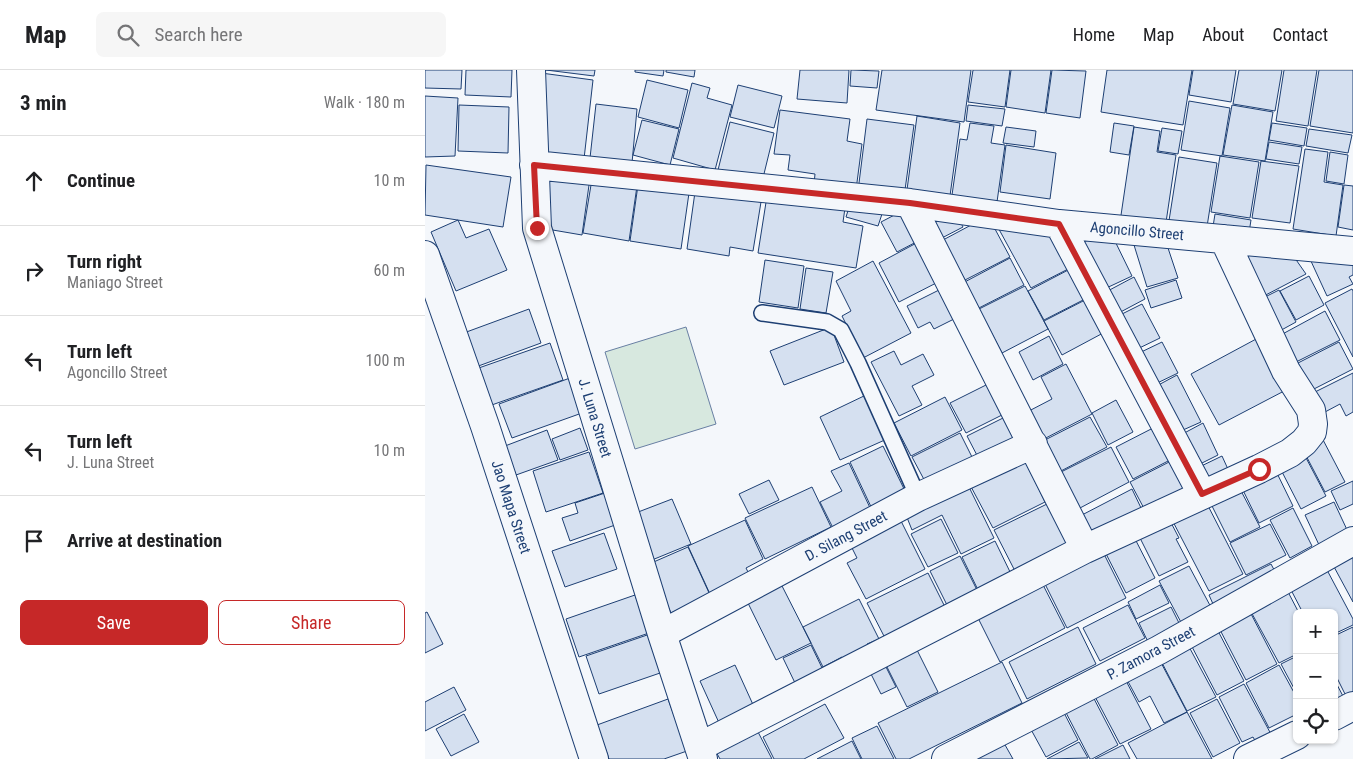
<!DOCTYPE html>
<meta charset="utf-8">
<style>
:root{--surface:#fff;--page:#f6f6f6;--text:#202124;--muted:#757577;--line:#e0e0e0;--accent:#c62828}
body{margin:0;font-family:"Roboto Condensed",sans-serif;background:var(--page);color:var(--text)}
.controls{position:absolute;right:15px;bottom:15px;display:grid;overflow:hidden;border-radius:8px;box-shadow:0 1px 4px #0004}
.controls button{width:45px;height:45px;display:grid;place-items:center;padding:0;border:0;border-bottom:1px solid var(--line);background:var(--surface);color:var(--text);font:25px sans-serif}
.stop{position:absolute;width:15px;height:15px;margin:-11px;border:4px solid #c62828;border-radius:50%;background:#fff}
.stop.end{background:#c62828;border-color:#fff;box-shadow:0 1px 5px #0008}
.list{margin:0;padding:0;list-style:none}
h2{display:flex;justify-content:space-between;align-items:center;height:65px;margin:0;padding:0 20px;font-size:21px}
h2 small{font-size:16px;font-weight:400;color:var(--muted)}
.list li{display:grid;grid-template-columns:32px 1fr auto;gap:15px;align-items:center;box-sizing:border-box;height:90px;padding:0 20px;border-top:1px solid var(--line)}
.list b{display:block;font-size:19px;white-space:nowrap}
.list p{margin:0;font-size:16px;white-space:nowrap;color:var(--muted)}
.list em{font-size:16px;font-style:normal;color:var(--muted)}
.actions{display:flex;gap:10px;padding:15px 20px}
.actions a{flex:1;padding:11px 0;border:1px solid var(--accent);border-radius:8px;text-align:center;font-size:18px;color:var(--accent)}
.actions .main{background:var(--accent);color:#fff}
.icon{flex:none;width:28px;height:28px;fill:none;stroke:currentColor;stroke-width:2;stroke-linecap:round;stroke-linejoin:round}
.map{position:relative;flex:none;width:928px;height:689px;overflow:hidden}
header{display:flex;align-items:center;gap:30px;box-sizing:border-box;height:70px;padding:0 25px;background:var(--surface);border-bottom:1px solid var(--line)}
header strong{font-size:24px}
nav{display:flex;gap:28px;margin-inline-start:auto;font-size:18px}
.search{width:350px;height:45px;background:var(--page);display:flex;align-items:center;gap:12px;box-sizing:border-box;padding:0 18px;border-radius:8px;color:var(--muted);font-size:19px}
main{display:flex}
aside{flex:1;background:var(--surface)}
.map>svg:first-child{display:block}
</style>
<header>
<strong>Map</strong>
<div class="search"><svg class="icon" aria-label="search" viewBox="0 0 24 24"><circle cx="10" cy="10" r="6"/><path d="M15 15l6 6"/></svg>Search here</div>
<nav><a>Home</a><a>Map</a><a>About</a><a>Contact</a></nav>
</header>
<main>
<aside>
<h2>3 min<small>Walk · 180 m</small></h2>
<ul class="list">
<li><svg class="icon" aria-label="ahead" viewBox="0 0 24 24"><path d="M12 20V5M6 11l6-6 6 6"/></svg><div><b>Continue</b></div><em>10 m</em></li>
<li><svg class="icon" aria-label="right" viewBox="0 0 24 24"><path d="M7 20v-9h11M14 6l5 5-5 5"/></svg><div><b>Turn right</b><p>Maniago Street</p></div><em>60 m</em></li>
<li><svg class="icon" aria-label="left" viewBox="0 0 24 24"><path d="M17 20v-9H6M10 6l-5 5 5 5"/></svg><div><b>Turn left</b><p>Agoncillo Street</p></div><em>100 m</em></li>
<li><svg class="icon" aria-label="left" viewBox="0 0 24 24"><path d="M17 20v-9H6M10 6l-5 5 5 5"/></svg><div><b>Turn left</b><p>J. Luna Street</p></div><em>10 m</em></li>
<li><svg class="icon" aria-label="arrive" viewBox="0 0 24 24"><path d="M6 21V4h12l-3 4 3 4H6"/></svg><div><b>Arrive at destination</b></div></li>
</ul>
<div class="actions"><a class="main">Save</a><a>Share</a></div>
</aside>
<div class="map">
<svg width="928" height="689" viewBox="0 0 928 689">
<rect width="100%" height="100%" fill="#f4f7fb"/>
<path fill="#d7e8df" stroke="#687fa3" d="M261 257 291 354 210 379 180 282Z"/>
<path fill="#d5e0f0" stroke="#1d3f73" d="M0 0H37L36 19 0 18Z
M41 0H87L86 27 40 25Z
M121 0H170L169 6Z
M210 0H239L238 6 210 2Z
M241 0H270L269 7 241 2Z
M375 0H424L422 33 372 29Z
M426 0 454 1 452 18 425 16Z
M457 0H546L539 52 451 40Z
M548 0H585L580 37 543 32Z
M586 0H626L620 43 581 37Z
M627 0 661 1 655 48 621 43Z
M682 0H767L758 55 676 42Z
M768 0H811L806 32 764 25Z
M814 0H857L850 41 808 34Z
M859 0H892L883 56 851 51Z
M894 0H928V63L885 56Z
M116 3 168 10 159 89 117 81Z
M222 10 263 20 254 58 213 47Z
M267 13 285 18 282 28 307 35 290 100 248 88Z
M313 15 357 26 349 58 305 47Z
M0 26 33 28 30 86 0 87Z
M764 31 805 38 797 86 756 80Z
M171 34 212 39 207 93 165 88Z
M34 35 84 37 83 83 33 81Z
M543 35 580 39 577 56 541 51Z
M807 35 848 42 840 91 798 85Z
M355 40 425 49 422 71 437 74 431 120 389 114 390 104 363 100 365 85 349 84Z
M492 46 535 53 524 133 481 127Z
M442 49 489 55 479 127 433 121Z
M217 50 254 59 245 95 208 85Z
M305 52 349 63 337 112 293 100Z
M545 53 569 56 566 73 580 75 571 139 526 132 535 69 542 70Z
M689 53 709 56 704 85 685 82Z
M847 53 882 58 879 76 844 70Z
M581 57 611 61 609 77 578 73Z
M709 57 735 61 732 82 751 85 740 159 695 152Z
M737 58 757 61 753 84 733 81Z
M884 59 927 65 923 83 881 76Z
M844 72 877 77 874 94 841 89Z
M581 75 631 83 625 129 575 122Z
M880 79 903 82 899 112 918 115 911 166 868 159Z
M905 82 923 85 919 114 901 111Z
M795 86 834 92 825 148 786 142Z
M754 87 792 93 781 163 743 157Z
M836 91 874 96 865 153 827 148Z
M1 95 86 107 78 157 0 145Z
M115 100 165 108 157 165 116 158Z
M167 109 212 116 204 171 158 163Z
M213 115 264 123 256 179 205 171Z
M919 115 928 116V160L913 157Z
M270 122 336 132 328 181 305 177 304 186 262 179Z
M342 126 420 138 418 152 438 156 431 198 333 183Z
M426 131 458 141 453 156 421 147Z
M481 139 497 169 472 182 456 152Z
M530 142 538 157 513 170 505 155Z
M790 144 826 150 823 169 787 163Z
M563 146 585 187 540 210 518 170Z
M33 150 41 168 64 159 82 200 31 221 6 162Z
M570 152 630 160 649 196 606 218Z
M647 163 687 165 707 206 675 221Z
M739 166 753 208 722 217 709 175Z
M499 169 519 209 474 232 454 193Z
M810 178 867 184 881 204 835 228Z
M928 187V205L924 207 928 214 902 226 885 189Z
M585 188 599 215 548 241 534 215Z
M340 190 379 196 373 238 334 232Z
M448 191 486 263 438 288 417 246 426 241 411 211Z
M381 198 408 202 401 243 375 239Z
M647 198 662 228 619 250 603 221Z
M884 206 899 235 871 250 855 221Z
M709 207 720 229 688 246 677 224Z
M751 210 757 228 726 238 720 220Z
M524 215 539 244 509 259 505 252 493 258 482 236Z
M600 216 623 259 577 283 554 239Z
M927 219 928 221V287L900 233Z
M854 220 871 252 851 263 834 230Z
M662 229 680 262 637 285 619 251Z
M717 234 735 268 704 283 687 249Z
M104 239 116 273 48 298 36 264Z
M900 241 915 270 867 294 852 267Z
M406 257 419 292 359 315 345 281Z
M624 266 638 294 608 310 594 282Z
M833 268 861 320 794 355 766 304Z
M737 272 753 303 726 316 710 285Z
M914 272 928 299 887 320 873 293Z
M125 273 138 310 61 337 48 300Z
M469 281 476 295 498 284 509 305 487 316 497 335 474 346 446 292Z
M641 294 667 344 617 370 602 342 627 329 616 307Z
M928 303V342L921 346 915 334 900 342 890 322Z
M752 305 776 352 749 364 726 319Z
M145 308 157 343 87 368 74 334Z
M569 311 585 341 541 363 525 333Z
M441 325 462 369 415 390 395 347Z
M520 327 537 360 486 386 469 353Z
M691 330 708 362 683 375 667 343Z
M586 344 600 371 556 393 542 366Z
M665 347 682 377 634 402 618 371Z
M778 353 793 385 765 399 750 368Z
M730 357 747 389 708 409 691 377Z
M155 358 163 380 135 390 127 369Z
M122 360 133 390 91 405 80 376Z
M535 363 550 393 503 417 487 387Z
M896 366 920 412 900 422 876 376Z
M458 376 482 425 448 441 425 392Z
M686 377 704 412 655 438 636 402Z
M164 382 178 423 121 442 108 401Z
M879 384 901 426 876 439 854 396Z
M598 386 620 432 568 458 544 413Z
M797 386 807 408 778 422 766 401Z
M748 390 766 424 723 446 705 412Z
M424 393 447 442 409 460 395 432 417 421 406 401Z
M848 395 868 436 834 453 814 412Z
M344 410 354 430 324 444 314 424Z
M928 411V434L915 440 906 421Z
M543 415 569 468 536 484 517 445 487 460 481 445Z
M387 417 406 457 340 489 320 448Z
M707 419 717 440 666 466 655 446Z
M815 419 835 457 805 472 786 434Z
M183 422 193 454 145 471 137 448 153 443 150 433Z
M778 426 818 504 784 521 744 444Z
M247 429 266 474 227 490 208 444Z
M909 432 924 464 895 477 880 445Z
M622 434 644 477 591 503 569 460Z
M868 438 887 476 865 488 845 450Z
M742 445 754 468 751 469 763 492 734 506 711 460Z
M474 447 500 499 441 529 422 493 432 488 424 472Z
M516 449 533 483 503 497 486 464Z
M320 450 338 489 321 498 325 506 285 524 263 476Z
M845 454 861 485 821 505 805 473Z
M706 461 730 508 701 523 677 476Z
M179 463 192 499 140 517 127 481Z
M570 471 588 508 555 524 537 487Z
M675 476 701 528 642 558 616 506Z
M263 477 285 525 246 543 224 494Z
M928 484V532L908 495Z
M535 486 554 524 524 539 505 501Z
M846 494 855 511 792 543 784 525Z
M764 496 788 541 758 556 734 511Z
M902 500 928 549V555L909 564V543H878L865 518Z
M503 503 521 539 461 570 442 533Z
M614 507 640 558 575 592 549 540Z
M355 512 386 573 351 590 321 529Z
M735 515 744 533 711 549 703 532Z
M862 520 874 543H872V584L854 593 825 540Z
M210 525 224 563 154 587 141 549Z
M434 529 454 569 442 574 446 581 420 593 417 587 398 597 378 557Z
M703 535 720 568 675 591 658 558Z
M746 537 756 557 724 574 714 553Z
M824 540 852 594 821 610 793 556Z
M2 542 18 574 0 583V543Z
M653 557 671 594 602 629 584 592Z
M791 557 819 611 792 625 764 571Z
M928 557V625L922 628 909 602V566Z
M225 564 238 602 174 624 161 586Z
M762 573 791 627 762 641 734 587Z
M386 575 399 602 371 615 358 588Z
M490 576 513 622 482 637 459 591Z
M872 586V624L856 594Z
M733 587 762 642 739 653 725 626 714 632 699 604Z
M577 592 597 633 484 689H471L453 653Z
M310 595 330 639 295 655 275 611Z
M460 595 471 617 456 624 445 602Z
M854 595 872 628V644L844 658 821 613Z
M698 605 726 659 695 674 667 621Z
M909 609 919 628 909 634Z
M819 614 847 666 832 674 828 667 817 672 794 627Z
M29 617 41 640 0 661V632Z
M665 621 693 675 667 689H665L637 635Z
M243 629 262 681 239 689H184L172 655Z
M792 629 815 673 788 687 765 643Z
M400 634 419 668 379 689H349L338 667Z
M636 637 653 670 621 687 603 654Z
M762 642 787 689H712L703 673Z
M39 644 54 672 26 686 11 659Z
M452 656 469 689H437L427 668Z
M332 660 347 689H295L290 680Z
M575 666 588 689H546Z
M427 671 436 689H392Z
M654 672 663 688 622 689Z
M698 675 705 689H670Z"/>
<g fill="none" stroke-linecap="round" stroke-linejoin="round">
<defs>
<path id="service" d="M337 243 402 252 416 260 433 293 493 427"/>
<path id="minor" d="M106 0 112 158 237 564 278 689
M109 95 485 133 634 154 928 181
M485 133 660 479
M634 154 777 424
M237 564 493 427 608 374
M909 646 928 636
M274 677 660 479 834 399 865 383 879 372 887 362 888 354 886 340 861 301 799 169
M521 689 734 580 928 471
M823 689 872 665"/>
<path id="tertiary" d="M0 185 60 356 169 689"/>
</defs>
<use href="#service" stroke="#1d3f73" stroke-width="18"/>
<use href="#minor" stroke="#1d3f73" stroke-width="30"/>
<use href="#tertiary" stroke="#1d3f73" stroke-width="30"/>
<use href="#service" stroke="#f4f7fb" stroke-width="15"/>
<use href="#minor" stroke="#f4f7fb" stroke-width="28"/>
<use href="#tertiary" stroke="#f4f7fb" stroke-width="28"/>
</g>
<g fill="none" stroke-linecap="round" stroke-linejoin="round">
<path stroke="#c62828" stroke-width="6" d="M112 158 109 95 485 133 634 154 777 424 834 399"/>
</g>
<g text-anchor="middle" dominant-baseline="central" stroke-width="4" stroke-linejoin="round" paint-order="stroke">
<g font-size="15" fill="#1d3f73" stroke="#f4f7fb">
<text transform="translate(712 161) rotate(5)">Agoncillo Street</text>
<text transform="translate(170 348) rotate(73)">J. Luna Street</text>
<text transform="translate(86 437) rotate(72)">Jao Mapa Street</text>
<text transform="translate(421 466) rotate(-28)">D. Silang Street</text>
<text transform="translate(726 583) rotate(-28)">P. Zamora Street</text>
</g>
</g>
</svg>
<div class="controls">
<button>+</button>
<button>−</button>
<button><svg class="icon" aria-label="locate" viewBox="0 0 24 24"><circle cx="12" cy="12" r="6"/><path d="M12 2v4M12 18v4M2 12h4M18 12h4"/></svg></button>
</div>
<div class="stop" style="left:834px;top:399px"></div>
<div class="stop end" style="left:112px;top:158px"></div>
</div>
</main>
